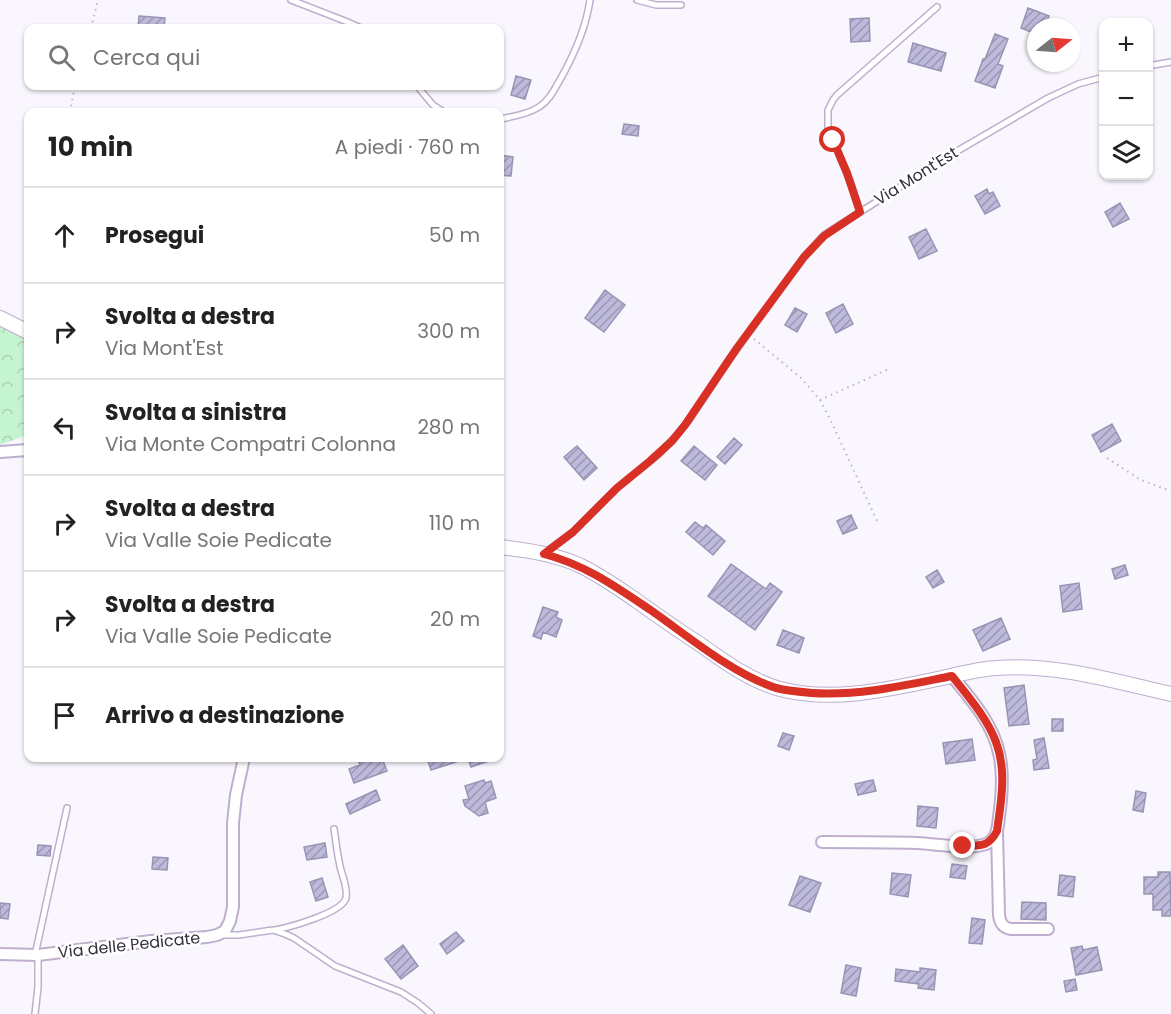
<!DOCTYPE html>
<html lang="it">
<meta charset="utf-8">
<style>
:root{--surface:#fff;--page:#f2f2f2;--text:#222;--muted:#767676;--line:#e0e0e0}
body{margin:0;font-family:Poppins,sans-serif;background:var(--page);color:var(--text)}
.controls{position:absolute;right:18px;top:18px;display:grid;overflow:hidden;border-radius:12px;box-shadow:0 2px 4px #0004}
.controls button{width:54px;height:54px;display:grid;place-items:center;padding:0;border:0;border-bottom:2px solid var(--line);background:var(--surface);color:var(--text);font:30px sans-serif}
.compass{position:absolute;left:1027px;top:18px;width:54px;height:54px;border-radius:50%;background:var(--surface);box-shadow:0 2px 4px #0004;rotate:73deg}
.stop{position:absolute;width:18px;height:18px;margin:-14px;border:4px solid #d93025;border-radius:50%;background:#fff}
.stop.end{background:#d93025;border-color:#fff;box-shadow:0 2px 6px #0008}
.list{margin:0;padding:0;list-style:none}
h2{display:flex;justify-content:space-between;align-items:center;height:78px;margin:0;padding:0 24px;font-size:26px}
h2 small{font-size:20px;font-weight:400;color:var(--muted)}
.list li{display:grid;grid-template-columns:39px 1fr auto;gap:18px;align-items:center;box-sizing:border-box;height:96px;padding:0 24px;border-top:2px solid var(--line)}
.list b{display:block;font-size:22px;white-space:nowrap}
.list p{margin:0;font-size:20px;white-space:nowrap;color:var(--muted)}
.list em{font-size:20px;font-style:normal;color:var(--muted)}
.icon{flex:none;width:33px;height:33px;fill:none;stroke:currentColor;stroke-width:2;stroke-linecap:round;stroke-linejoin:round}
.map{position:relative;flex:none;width:1171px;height:1014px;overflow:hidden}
.search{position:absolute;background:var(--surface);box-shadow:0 2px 4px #0004;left:24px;top:24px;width:480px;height:66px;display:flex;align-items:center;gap:15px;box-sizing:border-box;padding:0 21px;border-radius:12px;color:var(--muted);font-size:22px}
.panel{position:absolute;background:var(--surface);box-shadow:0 2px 4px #0004;left:24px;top:108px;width:480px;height:654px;border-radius:12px}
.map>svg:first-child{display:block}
</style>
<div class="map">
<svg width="1171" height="1014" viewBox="0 0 1171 1014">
<defs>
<pattern id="forest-crowns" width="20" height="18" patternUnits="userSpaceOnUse" patternTransform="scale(1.5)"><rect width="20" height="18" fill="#c4f4d0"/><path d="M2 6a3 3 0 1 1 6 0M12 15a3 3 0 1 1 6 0" fill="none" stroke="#a9d2b4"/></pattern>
<pattern id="building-hatch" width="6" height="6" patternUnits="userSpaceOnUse" patternTransform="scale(1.5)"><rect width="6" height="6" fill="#bebadc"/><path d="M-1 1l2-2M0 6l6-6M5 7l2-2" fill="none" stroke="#9b98b4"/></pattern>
</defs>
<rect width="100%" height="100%" fill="#f9f6fd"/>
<path fill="url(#forest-crowns)" d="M0 326 14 330 28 340V431L24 436 0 445Z"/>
<path fill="url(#building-hatch)" stroke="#9894b4" stroke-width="1.5" d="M1028 8 1049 16 1045 27H1036V34L1021 28Z
M139 16 165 18 164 28H138Z
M869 18 870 41 851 42 850 19Z
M995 34 1008 39 998 64 1003 66 995 88 975 81 983 59H985Z
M913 43 946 53 941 71 908 62Z
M516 76 531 80 525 99 511 95Z
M624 124 639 126 638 136 622 134Z
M500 155 513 157 511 176 500 175Z
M987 189 989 194 993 192 1000 206 985 214 975 196Z
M1120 203 1129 219 1113 227 1105 212Z
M926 229 937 251 919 259 909 237Z
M605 290 625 305 604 332 585 318Z
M843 304 853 324 836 333 826 313Z
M795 308 807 314 797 332 785 325Z
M1112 424 1121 441 1101 452 1092 435Z
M734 438 742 445 725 464 717 457Z
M577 446 597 468 584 480 564 457Z
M694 446 717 465 705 480 681 461Z
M851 515 857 528 843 534 837 521Z
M695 522 703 528 706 525 725 541 713 555 686 532Z
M731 564 766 589 770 583 782 592 755 630 708 596Z
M1125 565 1128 575 1115 579 1112 569Z
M937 570 944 582 933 588 926 577Z
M1079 583 1082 609 1063 612 1060 586Z
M543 607 558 612 556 617 562 620 556 637 543 632 541 639 533 636Z
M1001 618 1010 639 983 651 973 630Z
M783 630 804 638 799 653 777 645Z
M1024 685 1029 724 1009 726 1004 688Z
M1052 719H1063V731H1052Z
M783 733 794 736 789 750 778 746Z
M1044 738 1049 768 1034 770 1033 760 1037 759 1034 740Z
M972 739 975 760 946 764 943 743Z
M357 758H382L387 771 354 783 349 769 360 765Z
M427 758H465V759L431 770Z
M468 758H495V759L471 767Z
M484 780 485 783 491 781 496 798 485 802 488 813 479 816 465 806 463 800 469 799 465 786Z
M873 780 876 791 858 795 855 784Z
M376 790 380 800 350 814 346 804Z
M1136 791 1146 793 1143 812 1133 810Z
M918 806 938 808 936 828 917 826Z
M325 843 327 857 307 860 304 847Z
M38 845 51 846 50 856 37 855Z
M153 857 168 858 167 870 152 869Z
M952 864 967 866 965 879 950 877Z
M1158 872H1170L1171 916H1162V910H1153V894H1144V877H1158Z
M892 873 911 875 908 897 890 894Z
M1060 875 1075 877 1073 897 1058 895Z
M800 876 821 883 810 912 789 905Z
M322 878 328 897 316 901 310 882Z
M1022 902 1046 903V920L1021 919Z
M0 903 10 904 8 919 0 918Z
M972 918 985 920 982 944 969 943Z
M456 932 464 941 447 954 440 944Z
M403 945 418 966 401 979 385 959Z
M1082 946 1083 950 1097 947 1102 970 1076 975 1071 948Z
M846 965 861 968 856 996 841 993Z
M920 968 936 970 934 990 918 988 919 984 895 981 896 969 920 972Z
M1075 979 1077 990 1066 992 1064 981Z"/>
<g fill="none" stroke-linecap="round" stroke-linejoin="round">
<defs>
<path id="service" d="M291 0 345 21 361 28
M637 0 656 5H681
M1148 66 1171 62
M417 86 433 105 444 112
M500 119C512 117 528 114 539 107 550 100 555 88 561 78 575 53 586 28 590 0
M860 212 850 181 828 128V110L833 100 837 95 937 7
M547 551 573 532 617 488 659 454 676 436 689 420 728 361 804 257 824 235 947 157 1048 98 1078 84 1104 77
M275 930C290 927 342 913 346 898 348 887 342 876 340 866 337 853 336 841 334 829
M221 935H239L273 930 285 934 294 938 335 966 401 992 418 1003 431 1014
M35 955 67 808
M35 1014 38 987V955"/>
<path id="minor" d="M0 452 28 450
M997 832 999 915C1000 923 1003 928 1011 929H1048
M822 842C854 842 886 842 918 843 936 844 970 850 986 844 997 840 998 827 999 817 1002 796 1004 774 999 753 993 724 971 699 952 676
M0 954 38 955 151 941 207 937 217 935 225 931 230 921 233 907V823L236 795 244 758"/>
<path id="tertiary" d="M0 318 28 332
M500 547C526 550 554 554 579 565 600 575 618 588 637 601 658 616 679 631 701 645 725 662 751 681 780 689 833 703 890 689 942 678 960 674 978 669 996 668 1054 663 1114 681 1171 694"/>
</defs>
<use href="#service" stroke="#beafcf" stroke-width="8"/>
<use href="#minor" stroke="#beafcf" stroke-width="14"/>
<use href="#tertiary" stroke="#beafcf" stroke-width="16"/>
<path stroke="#bbb7c0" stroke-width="2" stroke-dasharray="1.5 4.5" stroke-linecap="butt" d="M91 28 98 0
M70 112 75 86
M754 339 801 378 820 400 891 368
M820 400 830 419 878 523
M1107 458 1141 480 1171 491"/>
<use href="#service" stroke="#fff" stroke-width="5"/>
<use href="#minor" stroke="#fff" stroke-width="10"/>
<use href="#tertiary" stroke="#fff" stroke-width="14"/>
</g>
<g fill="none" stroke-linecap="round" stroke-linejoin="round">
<path stroke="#d93025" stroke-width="8" d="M833 140 847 173 860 212 824 236 804 257 737 348 685 425 672 441 650 461 617 488 573 532 544 554C586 565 616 587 652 611 689 637 733 674 776 688 788 691 800 692 812 693 860 696 906 685 952 676 968 696 987 718 996 742 1007 771 1001 802 997 831 988 848 980 845 963 846"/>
</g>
<g text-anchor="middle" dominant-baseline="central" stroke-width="5" stroke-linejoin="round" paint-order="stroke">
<g font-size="16" fill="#342e3b" stroke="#fff">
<text transform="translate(916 176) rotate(-32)">Via Mont'Est</text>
<text transform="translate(129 945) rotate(-6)">Via delle Pedicate</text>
</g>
</g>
</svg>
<div class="controls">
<button>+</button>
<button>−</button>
<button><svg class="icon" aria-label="layers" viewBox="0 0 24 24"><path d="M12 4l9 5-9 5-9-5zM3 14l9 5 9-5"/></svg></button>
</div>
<svg class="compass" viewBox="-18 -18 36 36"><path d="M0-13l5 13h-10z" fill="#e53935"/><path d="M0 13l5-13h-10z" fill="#767676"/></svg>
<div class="stop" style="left:833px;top:140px"></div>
<div class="stop end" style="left:963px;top:846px"></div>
<div class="search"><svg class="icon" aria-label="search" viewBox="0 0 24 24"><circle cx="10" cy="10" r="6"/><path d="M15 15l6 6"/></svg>Cerca qui</div>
<section class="panel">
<h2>10 min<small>A piedi · 760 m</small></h2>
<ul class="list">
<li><svg class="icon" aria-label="ahead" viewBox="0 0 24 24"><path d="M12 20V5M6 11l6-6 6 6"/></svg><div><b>Prosegui</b></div><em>50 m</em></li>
<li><svg class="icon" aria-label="right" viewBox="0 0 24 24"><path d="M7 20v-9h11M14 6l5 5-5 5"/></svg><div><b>Svolta a destra</b><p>Via Mont'Est</p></div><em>300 m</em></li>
<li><svg class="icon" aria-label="left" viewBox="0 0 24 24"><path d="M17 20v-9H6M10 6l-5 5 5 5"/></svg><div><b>Svolta a sinistra</b><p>Via Monte Compatri Colonna</p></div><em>280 m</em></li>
<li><svg class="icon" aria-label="right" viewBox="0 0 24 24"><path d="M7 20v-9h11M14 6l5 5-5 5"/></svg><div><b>Svolta a destra</b><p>Via Valle Soie Pedicate</p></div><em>110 m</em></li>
<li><svg class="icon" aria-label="right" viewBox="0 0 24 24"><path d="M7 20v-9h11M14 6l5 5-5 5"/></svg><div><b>Svolta a destra</b><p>Via Valle Soie Pedicate</p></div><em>20 m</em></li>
<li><svg class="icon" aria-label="arrive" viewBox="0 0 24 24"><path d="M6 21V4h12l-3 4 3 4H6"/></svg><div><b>Arrivo a destinazione</b></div></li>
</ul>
</section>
</div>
